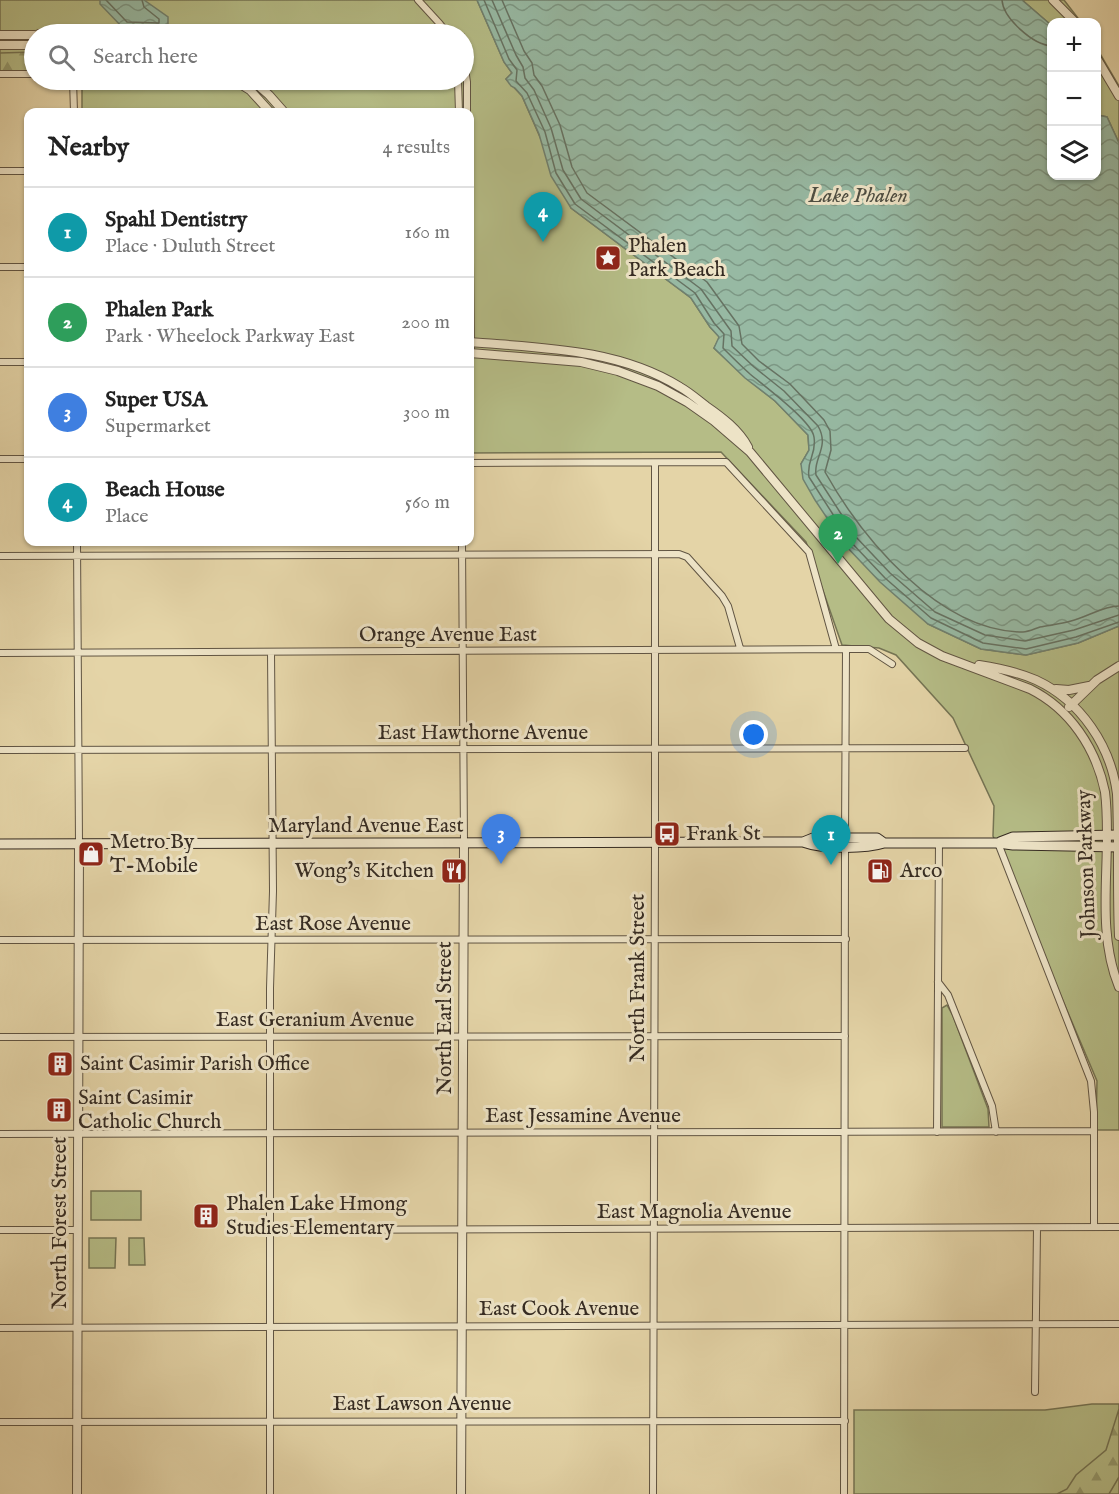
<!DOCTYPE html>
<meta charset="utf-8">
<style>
:root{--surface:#fff;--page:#f6f6f6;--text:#222;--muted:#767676;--line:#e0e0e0;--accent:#0b8043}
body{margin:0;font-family:"IM FELL English",serif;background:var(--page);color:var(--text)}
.controls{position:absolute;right:18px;top:18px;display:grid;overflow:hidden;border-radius:12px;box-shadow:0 2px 4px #0004}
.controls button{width:54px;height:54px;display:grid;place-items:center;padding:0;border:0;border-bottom:2px solid var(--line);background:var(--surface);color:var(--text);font:30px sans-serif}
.you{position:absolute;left:754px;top:735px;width:21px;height:21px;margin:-15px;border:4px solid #fff;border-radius:50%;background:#1a73e8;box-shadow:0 0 0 9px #1a73e833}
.badge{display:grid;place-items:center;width:39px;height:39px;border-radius:50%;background:var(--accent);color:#fff;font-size:20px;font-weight:700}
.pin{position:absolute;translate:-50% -50px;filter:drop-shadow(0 2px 3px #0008)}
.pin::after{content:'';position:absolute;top:32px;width:21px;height:18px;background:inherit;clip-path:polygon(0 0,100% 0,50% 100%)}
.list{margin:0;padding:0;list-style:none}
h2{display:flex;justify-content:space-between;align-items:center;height:78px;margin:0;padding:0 24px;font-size:26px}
h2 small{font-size:20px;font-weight:400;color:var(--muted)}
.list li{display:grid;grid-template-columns:39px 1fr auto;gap:18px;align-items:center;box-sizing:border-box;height:90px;padding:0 24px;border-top:2px solid var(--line)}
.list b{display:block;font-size:22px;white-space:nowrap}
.list p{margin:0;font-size:20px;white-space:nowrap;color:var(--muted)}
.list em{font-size:20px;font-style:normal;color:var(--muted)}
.icon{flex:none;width:33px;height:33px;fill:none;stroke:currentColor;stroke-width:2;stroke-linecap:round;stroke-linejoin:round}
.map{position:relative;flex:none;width:1119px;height:1494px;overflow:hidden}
.search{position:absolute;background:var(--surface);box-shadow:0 2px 4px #0004;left:24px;top:24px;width:450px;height:66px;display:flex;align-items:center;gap:15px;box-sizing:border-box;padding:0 21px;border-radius:33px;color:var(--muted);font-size:22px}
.panel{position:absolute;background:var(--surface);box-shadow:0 2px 4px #0004;left:24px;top:108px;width:450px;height:438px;border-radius:12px}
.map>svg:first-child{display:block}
</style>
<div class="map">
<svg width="1119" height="1494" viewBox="0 0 1119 1494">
<defs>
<pattern id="forest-firs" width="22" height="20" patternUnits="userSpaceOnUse" patternTransform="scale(1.5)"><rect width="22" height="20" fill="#b5bc86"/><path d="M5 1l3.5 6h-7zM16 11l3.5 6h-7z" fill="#94996d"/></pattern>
<pattern id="water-waves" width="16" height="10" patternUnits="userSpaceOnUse" patternTransform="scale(1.5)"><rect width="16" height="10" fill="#97b9a3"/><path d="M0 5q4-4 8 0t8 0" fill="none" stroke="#7c9784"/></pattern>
</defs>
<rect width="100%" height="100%" fill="#e4d4a7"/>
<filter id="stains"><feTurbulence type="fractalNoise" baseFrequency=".00333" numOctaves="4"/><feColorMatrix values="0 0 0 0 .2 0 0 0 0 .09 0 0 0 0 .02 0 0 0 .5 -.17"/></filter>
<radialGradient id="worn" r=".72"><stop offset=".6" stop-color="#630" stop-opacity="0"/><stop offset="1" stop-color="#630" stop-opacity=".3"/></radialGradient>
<path fill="#b5bc86" stroke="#757454" stroke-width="1.5" d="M0 0H477L504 62 512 73 506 79 522 96 571 208 691 298 710 327 720 337 714 348 745 377 775 401 808 435 809 450 801 464 928 624 981 649 1026 655 1078 643 1119 626V1130H1096L1097 1081 993 836 994 806 953 718 896 655 879 648 842 645 806 542 721 452 470 453V112H82V80H464V34H34V71H0Z
M1022 0H1064L1081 22H1052L1051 25Z
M1096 47 1119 86V143L1107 117 1098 115 1097 112Z
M947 1005 953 1016 988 1109 989 1127H942V1008Z
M91 1191H141V1220H91Z
M89 1238H116L115 1268H89Z
M129 1238H144L145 1265H129Z
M1092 1404H1119V1494H854V1410H1045Z"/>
<path fill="url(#forest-firs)" stroke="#757454" stroke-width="1.5" d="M34 52V71H0V53Z
M1119 1409V1477L1109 1494H1057L1067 1489 1076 1475 1106 1450Z"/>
<path fill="url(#water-waves)" stroke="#70806f" stroke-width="1.5" d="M100 0H144L168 17V25L161 30 124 29 100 4Z
M477 0H1022L1051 25 1052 176H1096L1097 112 1098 115 1107 117 1119 143V626L1078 643 1026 655 981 649 928 624 880 582 845 545 815 500 803 479 801 464 809 450 808 435 775 401 745 378 714 348 719 337 710 327 691 298 571 208 551 176 539 134 522 96 515 88 511 86 506 79 512 73 504 62Z"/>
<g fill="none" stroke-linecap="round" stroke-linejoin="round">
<path stroke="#667262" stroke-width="1.5" d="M106 0 127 22 159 23V19L144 7 142 0
M484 0 509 59 517 70 516 81 527 93 545 132 556 173 575 204 695 293 714 323 724 334 723 348C732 357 741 366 750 374 763 385 812 421 814 437 817 455 806 460 809 477L850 541 885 578 931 618 983 643 1026 649 1076 637 1119 622
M492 0 516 55 523 67 525 78 534 90 551 128 563 170 581 199 701 289 731 331 732 346 754 367 784 391 818 426C830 447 813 458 816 475L856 537 890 573 935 612 985 635 1025 641 1074 630 1119 615
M502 0 524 51 532 63 534 75 542 86 560 125 572 167 587 193 707 282 739 326 742 344 759 361 790 384 824 420 830 431 831 450 825 472C862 538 939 632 1023 632 1028 632 1034 629 1040 627 1050 625 1061 624 1071 621 1087 617 1103 606 1119 606
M1002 0C1003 18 1033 45 1052 46"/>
<defs>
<path id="minor" d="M418 0 440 24 448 34
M464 62 467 82V112
M0 74H34
M73 80 74 112
M458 80 459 112
M0 171H28
M470 262 471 353
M0 267H28
M0 362H28
M0 459H28
M470 463 726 462 809 552 836 649
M77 542 79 843
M462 542 464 844
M0 556 679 554 687 557 722 596 728 606 740 648
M0 653 846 649H869L892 664
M0 750 965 748
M845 838 846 649
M998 843 1091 1081 1094 1112V1227
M0 940 846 939
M938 982 948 995 992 1106 996 1132
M0 1037 845 1036
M937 1132 939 842
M0 1134 1094 1131
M0 1230H78
M269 1230 1119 1227
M0 1328 1119 1324
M1035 1392 1037 1228
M0 1422 845 1421
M270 1494V988L273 891 271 652
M653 1494 655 851V463
M844 1494 845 846"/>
<path id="tertiary" d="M1053 0 1075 22
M39 34H75
M0 35H34
M0 45H34
M1096 57 1119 96
M234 80 250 90 270 112
M252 80 269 95 284 112
M470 342C540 348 617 348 680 387 689 392 697 399 706 406 722 417 739 430 748 447
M470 353 581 362 618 371 658 386 687 402 714 421 750 452 889 619 918 643 942 656 1030 689C1070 709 1096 748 1105 792 1113 856 1094 926 1119 987
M979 665C998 668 1018 672 1036 680 1081 701 1111 746 1117 794 1119 841 1117 889 1119 936
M1056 689 1069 690 1089 686
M1069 707 1097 680 1119 666
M77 1494 79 843
M461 1494 464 844"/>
<path id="secondary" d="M803 842 813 838H877L884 843
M1000 842 1013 837 1119 835
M0 844 803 842C822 849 865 849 884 843H998L1013 845 1119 847"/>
</defs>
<use href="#minor" stroke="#615543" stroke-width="8"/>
<use href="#tertiary" stroke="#615543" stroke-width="10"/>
<use href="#secondary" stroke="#352b22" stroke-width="11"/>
<use href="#minor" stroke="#ede3c6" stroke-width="6"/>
<use href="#tertiary" stroke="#ede3c6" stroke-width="8"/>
<use href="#secondary" stroke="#ede3c6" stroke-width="9"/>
</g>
<defs>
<symbol id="sight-square" viewBox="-11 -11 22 22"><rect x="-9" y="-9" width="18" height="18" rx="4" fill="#8f2418" stroke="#ede3c6"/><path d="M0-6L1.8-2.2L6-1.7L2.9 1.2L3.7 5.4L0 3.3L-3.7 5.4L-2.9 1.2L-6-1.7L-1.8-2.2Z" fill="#fff"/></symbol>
<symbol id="bus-square" viewBox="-11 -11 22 22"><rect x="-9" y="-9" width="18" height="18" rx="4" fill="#8f2418" stroke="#ede3c6"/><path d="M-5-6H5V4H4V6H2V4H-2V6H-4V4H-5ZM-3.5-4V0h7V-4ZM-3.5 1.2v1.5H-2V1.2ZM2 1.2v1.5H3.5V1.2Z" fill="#fff"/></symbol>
<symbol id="shop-square" viewBox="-11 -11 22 22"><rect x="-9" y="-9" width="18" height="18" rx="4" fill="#8f2418" stroke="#ede3c6"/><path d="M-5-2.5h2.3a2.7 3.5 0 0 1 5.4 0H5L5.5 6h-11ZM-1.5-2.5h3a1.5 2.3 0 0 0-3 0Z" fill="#fff"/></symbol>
<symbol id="restaurant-square" viewBox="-11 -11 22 22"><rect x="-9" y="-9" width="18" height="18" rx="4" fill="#8f2418" stroke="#ede3c6"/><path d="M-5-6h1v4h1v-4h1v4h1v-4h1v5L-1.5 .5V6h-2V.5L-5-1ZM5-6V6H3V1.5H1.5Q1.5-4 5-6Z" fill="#fff"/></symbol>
<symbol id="fuel-square" viewBox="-11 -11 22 22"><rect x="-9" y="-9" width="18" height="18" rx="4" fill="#8f2418" stroke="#ede3c6"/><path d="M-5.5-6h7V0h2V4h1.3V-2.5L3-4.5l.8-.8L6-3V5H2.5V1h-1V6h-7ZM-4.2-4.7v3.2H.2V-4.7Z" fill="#fff"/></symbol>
<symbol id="building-square" viewBox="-11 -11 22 22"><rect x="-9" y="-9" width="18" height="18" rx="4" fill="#8f2418" stroke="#ede3c6"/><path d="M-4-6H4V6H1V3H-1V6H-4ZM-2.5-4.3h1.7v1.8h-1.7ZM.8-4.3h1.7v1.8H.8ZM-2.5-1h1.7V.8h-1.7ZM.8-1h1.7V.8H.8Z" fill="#fff"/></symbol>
</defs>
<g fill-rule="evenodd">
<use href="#sight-square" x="593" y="243" width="30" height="30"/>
<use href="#bus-square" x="652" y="819" width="30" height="30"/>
<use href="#shop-square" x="76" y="839" width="30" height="30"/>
<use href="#restaurant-square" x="439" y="856" width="30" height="30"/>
<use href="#fuel-square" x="865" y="856" width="30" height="30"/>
<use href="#building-square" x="45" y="1049" width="30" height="30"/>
<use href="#building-square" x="44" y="1095" width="30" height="30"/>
<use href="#building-square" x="191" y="1201" width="30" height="30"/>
</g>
<g text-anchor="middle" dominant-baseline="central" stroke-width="6" stroke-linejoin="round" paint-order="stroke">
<g font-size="21" fill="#352b22" stroke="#ede3c6" text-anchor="start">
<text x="628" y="246">Phalen<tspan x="628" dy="24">Park Beach</tspan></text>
<text x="686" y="834">Frank St</text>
<text x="110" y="842">Metro By<tspan x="110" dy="24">T-Mobile</tspan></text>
<text x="434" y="871" text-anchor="end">Wong's Kitchen</text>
<text x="900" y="871">Arco</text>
<text x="80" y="1064">Saint Casimir Parish Office</text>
<text x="78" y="1098">Saint Casimir<tspan x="78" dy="24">Catholic Church</tspan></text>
<text x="226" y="1204">Phalen Lake Hmong<tspan x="226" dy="24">Studies Elementary</tspan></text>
</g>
<g font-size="21" fill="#352b22" stroke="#ede3c6">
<text x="448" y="635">Orange Avenue East</text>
<text x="483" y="733">East Hawthorne Avenue</text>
<text x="366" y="826">Maryland Avenue East</text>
<text transform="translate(1087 864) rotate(-92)">Johnson Parkway</text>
<text x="333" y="924">East Rose Avenue</text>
<text transform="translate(638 978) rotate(-90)">North Frank Street</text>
<text transform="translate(445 1018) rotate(-90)">North Earl Street</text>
<text x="315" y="1020">East Geranium Avenue</text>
<text x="583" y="1116">East Jessamine Avenue</text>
<text x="694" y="1212">East Magnolia Avenue</text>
<text transform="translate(60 1223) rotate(-90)">North Forest Street</text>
<text x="559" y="1309">East Cook Avenue</text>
<text x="422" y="1404">East Lawson Avenue</text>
</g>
<g font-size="22" font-style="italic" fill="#4e4e42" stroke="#ede3c6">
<text x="858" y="196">Lake Phalen</text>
</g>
</g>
<rect width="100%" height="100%" filter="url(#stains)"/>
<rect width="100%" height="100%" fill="url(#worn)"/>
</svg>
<div class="controls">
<button>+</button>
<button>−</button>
<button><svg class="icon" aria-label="layers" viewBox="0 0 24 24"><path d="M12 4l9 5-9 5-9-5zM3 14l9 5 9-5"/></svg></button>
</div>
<div class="you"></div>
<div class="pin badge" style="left:831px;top:865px;background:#0f9aa8">1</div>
<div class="pin badge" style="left:838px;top:564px;background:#2e9e5b">2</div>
<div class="pin badge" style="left:501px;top:864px;background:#3f7fe0">3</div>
<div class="pin badge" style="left:543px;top:242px;background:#0f9aa8">4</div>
<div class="search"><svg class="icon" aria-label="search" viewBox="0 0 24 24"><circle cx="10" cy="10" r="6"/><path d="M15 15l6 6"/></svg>Search here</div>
<section class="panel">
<h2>Nearby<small>4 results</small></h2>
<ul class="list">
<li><span class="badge" style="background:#0f9aa8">1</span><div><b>Spahl Dentistry</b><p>Place · Duluth Street</p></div><em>160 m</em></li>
<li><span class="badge" style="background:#2e9e5b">2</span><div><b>Phalen Park</b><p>Park · Wheelock Parkway East</p></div><em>200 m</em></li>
<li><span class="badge" style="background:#3f7fe0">3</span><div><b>Super USA</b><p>Supermarket</p></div><em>300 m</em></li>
<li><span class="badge" style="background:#0f9aa8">4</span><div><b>Beach House</b><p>Place</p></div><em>560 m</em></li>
</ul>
</section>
</div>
